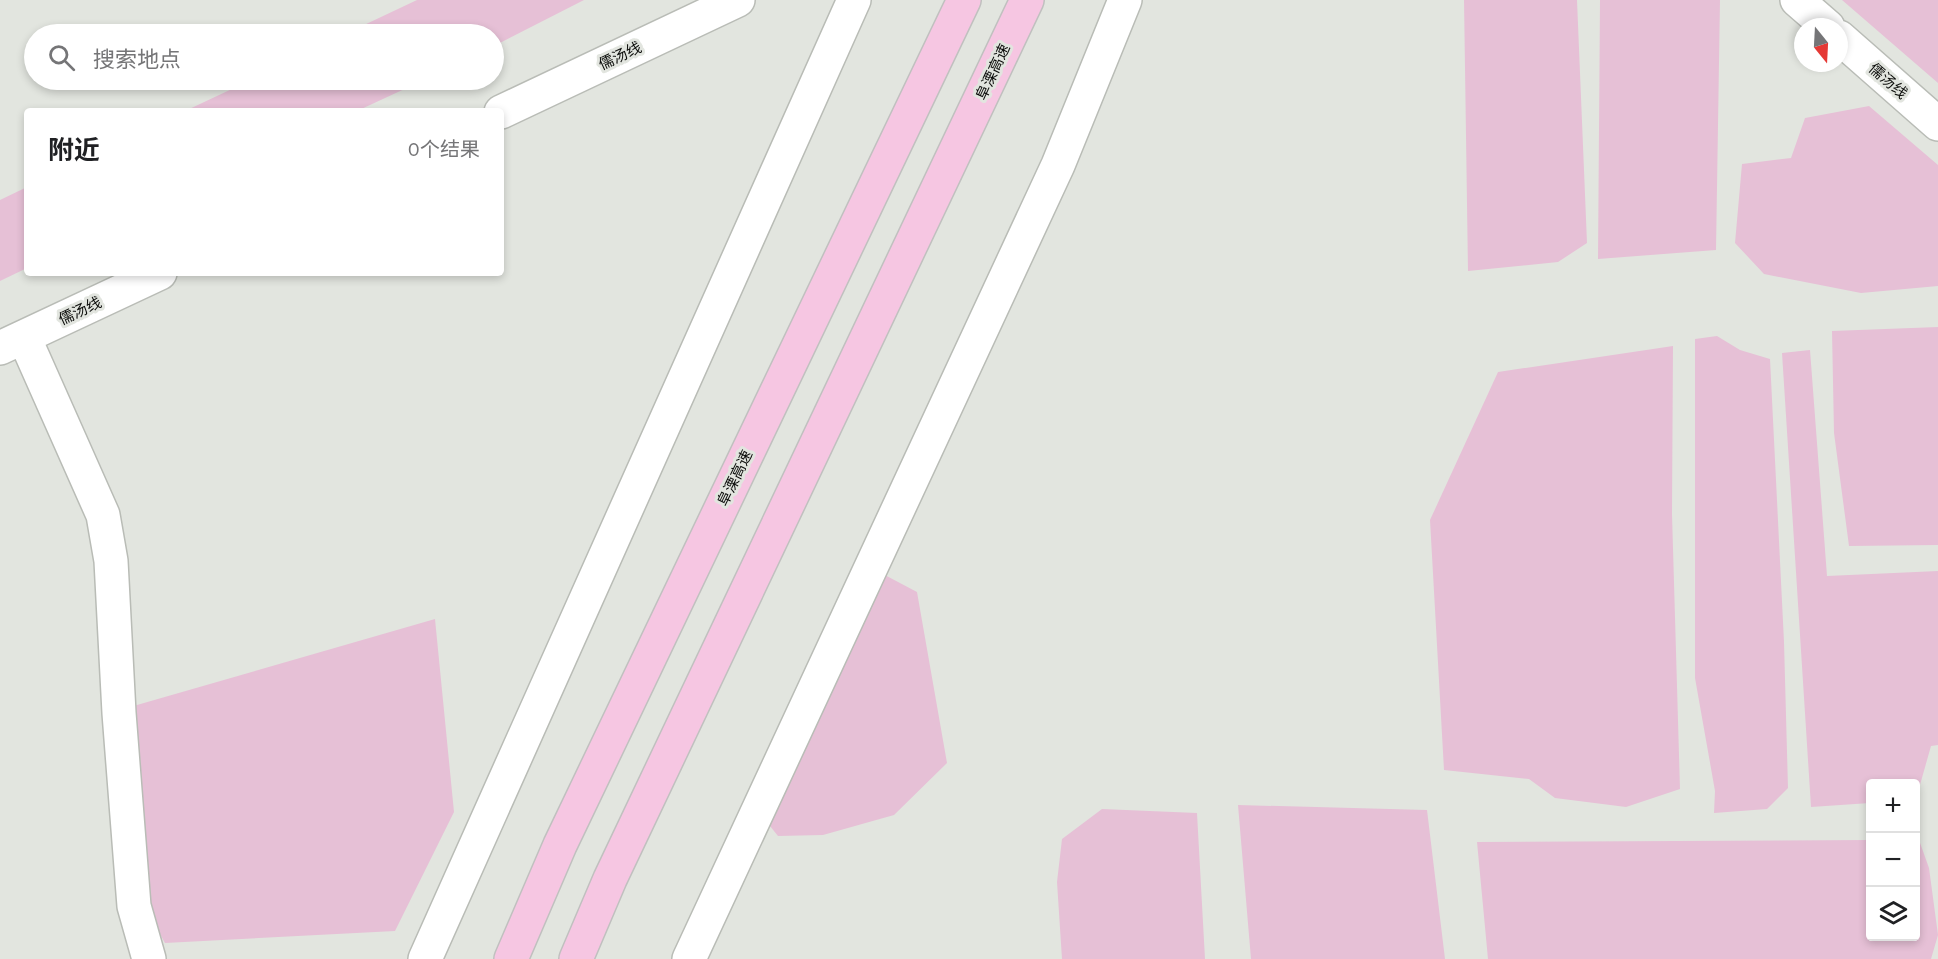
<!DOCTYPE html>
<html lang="zh">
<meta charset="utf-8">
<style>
:root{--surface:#fff;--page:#f6f6f6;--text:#202124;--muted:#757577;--line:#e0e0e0}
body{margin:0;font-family:"Work Sans","Noto Sans SC",sans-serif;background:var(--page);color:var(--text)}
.controls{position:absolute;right:18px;bottom:18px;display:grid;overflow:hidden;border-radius:6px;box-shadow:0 3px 9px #0003}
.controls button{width:54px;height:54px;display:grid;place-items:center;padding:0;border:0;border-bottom:2px solid var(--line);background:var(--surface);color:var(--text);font:30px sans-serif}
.compass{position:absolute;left:1794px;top:18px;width:54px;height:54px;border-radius:50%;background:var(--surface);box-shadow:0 3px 9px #0003;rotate:162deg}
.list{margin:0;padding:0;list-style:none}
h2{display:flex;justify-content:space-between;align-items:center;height:78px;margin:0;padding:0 24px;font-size:26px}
h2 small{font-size:20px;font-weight:400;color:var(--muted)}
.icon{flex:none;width:33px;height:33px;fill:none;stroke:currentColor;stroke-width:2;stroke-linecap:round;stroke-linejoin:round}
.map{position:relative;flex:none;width:1938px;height:959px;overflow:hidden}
.search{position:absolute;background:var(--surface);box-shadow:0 3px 9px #0003;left:24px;top:24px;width:480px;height:66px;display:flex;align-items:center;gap:15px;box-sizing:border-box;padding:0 21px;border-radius:33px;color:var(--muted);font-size:22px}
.panel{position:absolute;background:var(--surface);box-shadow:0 3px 9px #0003;left:24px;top:108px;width:480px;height:168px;border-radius:6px}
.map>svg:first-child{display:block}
</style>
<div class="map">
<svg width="1938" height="959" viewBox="0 0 1938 959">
<rect width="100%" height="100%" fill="#e2e5df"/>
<path fill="#e6c0d6" d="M417 0H584L494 46V34H345Z
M1464 0H1577L1587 243 1558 262 1468 271Z
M1600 0H1720L1716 250 1598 259Z
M1842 0H1938V83Z
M251 80H424L357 111H185Z
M1869 106 1938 165V286L1861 293 1764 274 1735 243 1742 164 1791 158 1805 118Z
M27 187V268L0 281V200Z
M1938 327V545L1849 546 1834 433 1832 331Z
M1717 336 1740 350 1770 359 1784 642 1788 788 1767 809 1714 813 1715 791 1695 678V339Z
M1673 346 1672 514 1680 789 1626 807 1555 798 1529 779 1444 770 1430 520 1498 372Z
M1810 350 1827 576 1938 571V745L1931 746 1916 799V784H1870V803L1811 807 1782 353Z
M881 573 917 592 947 763 894 815 823 835 778 836 766 821Z
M435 619 454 812 395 931 165 943 148 913 130 707Z
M1238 805 1427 810 1445 959H1251Z
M1102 809 1197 813 1205 959H1062L1057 882 1062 839Z
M1870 840V936H1916V840H1919L1929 868 1938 935 1931 959H1488L1477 842Z"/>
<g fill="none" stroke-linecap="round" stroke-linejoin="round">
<defs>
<path id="tertiary" d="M1797 0 1828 27
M1839 37 1938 124
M501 112 738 0
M24 337 103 515 111 561 119 713 134 906 149 959
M0 348 160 273
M425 959 854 0
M689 959 1058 165 1125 0"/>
<path id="motorway" d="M511 959 560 845 964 0
M576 959 610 879 1027 0"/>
</defs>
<use href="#tertiary" stroke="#b9bcb6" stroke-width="36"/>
<use href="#motorway" stroke="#c0c0bf" stroke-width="36"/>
<use href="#tertiary" stroke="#fff" stroke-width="33"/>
<use href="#motorway" stroke="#f6c6e2" stroke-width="33"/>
</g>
<g text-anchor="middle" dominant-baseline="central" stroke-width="6" stroke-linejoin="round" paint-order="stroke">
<g font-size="15" fill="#0b0c0a" stroke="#e2e5df">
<text transform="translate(620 56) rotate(-25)">儒汤线</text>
<text transform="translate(993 72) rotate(-65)">阜溧高速</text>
<text transform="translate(1888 81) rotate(41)">儒汤线</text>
<text transform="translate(80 311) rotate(-25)">儒汤线</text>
<text transform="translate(735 478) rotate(-64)">阜溧高速</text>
</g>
</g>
</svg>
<div class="controls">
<button>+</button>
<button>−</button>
<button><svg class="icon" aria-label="layers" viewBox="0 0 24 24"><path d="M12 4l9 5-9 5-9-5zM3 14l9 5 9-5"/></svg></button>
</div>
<svg class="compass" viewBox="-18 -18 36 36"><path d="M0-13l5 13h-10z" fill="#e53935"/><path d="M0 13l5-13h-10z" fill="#757577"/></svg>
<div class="search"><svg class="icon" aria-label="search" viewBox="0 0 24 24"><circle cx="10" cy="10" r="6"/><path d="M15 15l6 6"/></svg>搜索地点</div>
<section class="panel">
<h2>附近<small>0个结果</small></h2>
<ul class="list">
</ul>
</section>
</div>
